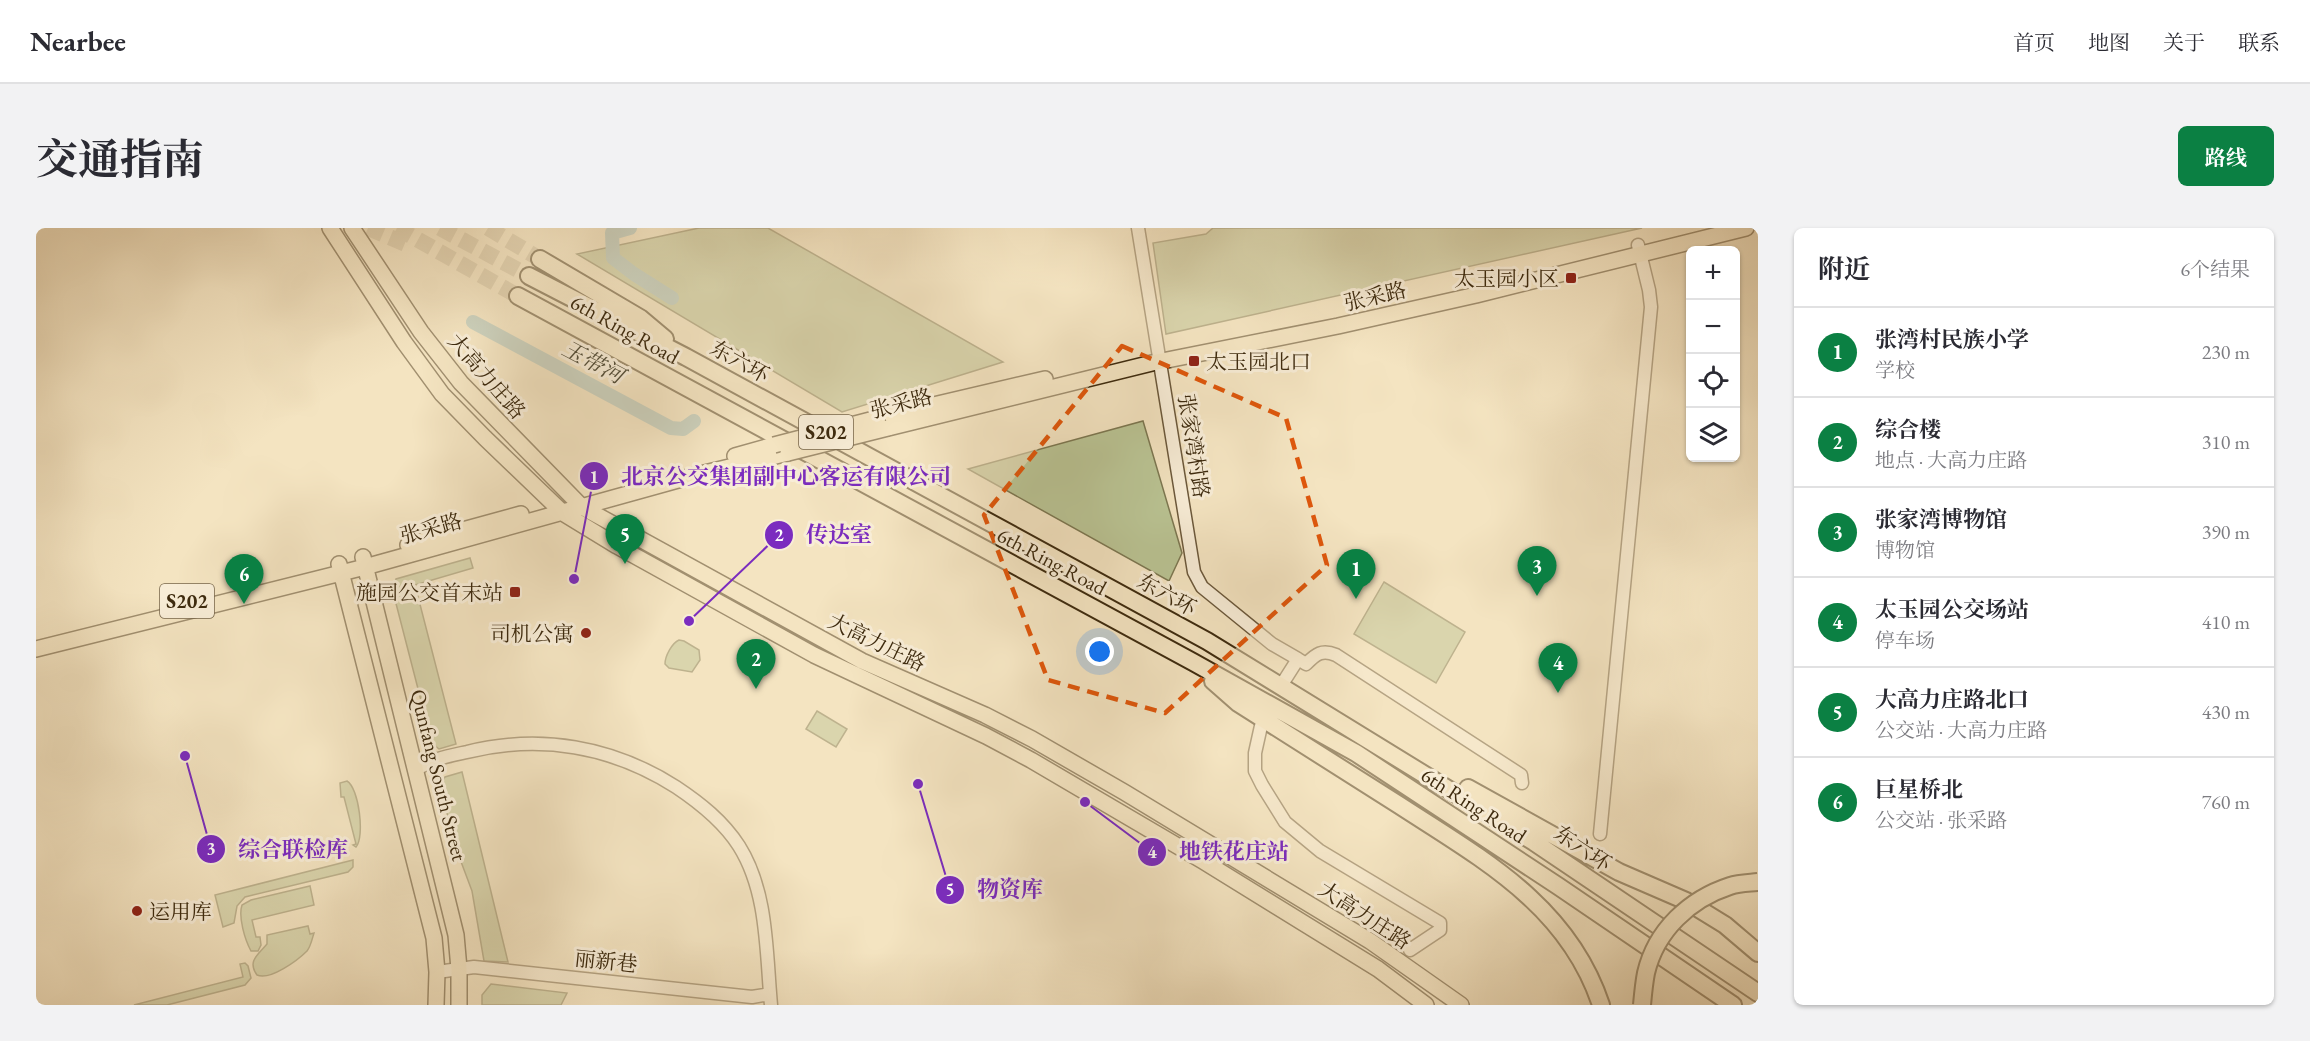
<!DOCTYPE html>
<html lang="zh">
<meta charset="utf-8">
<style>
:root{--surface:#fff;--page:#f2f2f3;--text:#2b2b33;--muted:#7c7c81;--line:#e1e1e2;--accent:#0b8043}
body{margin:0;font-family:"EB Garamond","Noto Serif SC",serif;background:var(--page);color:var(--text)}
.controls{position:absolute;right:18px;top:18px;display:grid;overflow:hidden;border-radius:9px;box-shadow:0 2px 4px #0004}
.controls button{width:54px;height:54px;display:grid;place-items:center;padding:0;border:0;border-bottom:2px solid var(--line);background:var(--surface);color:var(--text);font:30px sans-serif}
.you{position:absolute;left:1064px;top:424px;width:21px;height:21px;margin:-15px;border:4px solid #fff;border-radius:50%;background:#1a73e8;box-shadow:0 0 0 9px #1a73e833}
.badge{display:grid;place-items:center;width:39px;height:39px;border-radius:50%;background:var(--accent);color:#fff;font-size:20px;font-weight:700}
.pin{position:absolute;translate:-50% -50px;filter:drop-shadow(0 2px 3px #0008)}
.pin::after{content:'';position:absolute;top:32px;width:21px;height:18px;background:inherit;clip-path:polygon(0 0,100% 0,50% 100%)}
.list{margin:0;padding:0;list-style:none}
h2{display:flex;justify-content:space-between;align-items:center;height:78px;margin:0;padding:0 24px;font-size:26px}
h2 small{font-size:20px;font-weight:400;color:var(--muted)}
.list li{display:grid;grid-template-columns:39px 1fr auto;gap:18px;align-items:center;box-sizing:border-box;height:90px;padding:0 24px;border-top:2px solid var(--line)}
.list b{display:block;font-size:22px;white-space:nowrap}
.list p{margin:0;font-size:20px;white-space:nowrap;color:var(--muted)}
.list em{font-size:20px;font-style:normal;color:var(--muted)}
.icon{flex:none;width:33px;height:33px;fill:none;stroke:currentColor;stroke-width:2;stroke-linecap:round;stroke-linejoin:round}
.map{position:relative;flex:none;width:1722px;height:777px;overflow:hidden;border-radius:9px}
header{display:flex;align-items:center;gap:36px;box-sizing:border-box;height:84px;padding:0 30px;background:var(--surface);border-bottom:2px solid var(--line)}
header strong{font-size:28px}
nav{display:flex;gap:33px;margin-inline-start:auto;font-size:21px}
.intro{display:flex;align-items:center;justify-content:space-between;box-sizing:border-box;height:144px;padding:0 36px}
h1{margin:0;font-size:42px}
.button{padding:15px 27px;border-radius:9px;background:var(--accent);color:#fff;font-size:21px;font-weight:700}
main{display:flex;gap:36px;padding:0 36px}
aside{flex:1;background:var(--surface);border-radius:9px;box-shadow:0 2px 4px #0004}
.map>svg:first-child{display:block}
</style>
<header>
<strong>Nearbee</strong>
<nav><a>首页</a><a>地图</a><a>关于</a><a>联系</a></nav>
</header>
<div class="intro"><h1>交通指南</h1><a class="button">路线</a></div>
<main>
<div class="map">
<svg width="1722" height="777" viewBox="0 0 1722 777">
<rect width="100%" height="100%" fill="#f4e4c1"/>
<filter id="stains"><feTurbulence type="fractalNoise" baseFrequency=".00333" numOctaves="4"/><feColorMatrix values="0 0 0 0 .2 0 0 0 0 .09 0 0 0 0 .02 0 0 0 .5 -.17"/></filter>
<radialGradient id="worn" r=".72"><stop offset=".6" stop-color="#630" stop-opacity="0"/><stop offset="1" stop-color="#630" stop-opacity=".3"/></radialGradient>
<path fill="#bac494" stroke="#7c7751" stroke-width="1.5" d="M663 0H732L967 134 806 184 541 26Z
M1177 0H1606L1130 106 1117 15 1170 6Z
M1107 193 1146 325 1133 353 932 241Z
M434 330 437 340 379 357 420 516 403 521 396 515 356 360 360 351Z
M1348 354 1429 404 1400 455 1318 406Z
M643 412 648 413 663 422 664 432 656 444 633 440 629 436C629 428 636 415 643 412Z
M781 483 811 501 800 519 770 501Z
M426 544 472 734 448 733 436 663 421 623 404 559 409 549Z
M311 553C323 560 329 609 320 619L317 617 320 616 308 569H305L304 555Z
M317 632V639L312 644 209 669 201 678 198 695 187 699 179 667Z
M274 658 278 677 216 692 220 709H224L225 717 222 723H215C209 712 202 689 206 677L215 672Z
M272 698 274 706 278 705C276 711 275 718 271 723 262 732 234 753 221 747 211 733 222 727 231 716V707Z
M209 735 212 738 215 750 209 757 131 777H98L207 749 204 736Z
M455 756 531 765 525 777H446V767Z"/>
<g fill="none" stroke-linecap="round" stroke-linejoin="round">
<path stroke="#9ebdba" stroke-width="14" d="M594 0 576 5 577 30 598 46 636 70
M437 94 635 200 647 201 658 193"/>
<path stroke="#cfbf9d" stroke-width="16" stroke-dasharray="16 8" stroke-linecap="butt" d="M332 0 372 17
M361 0 482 68
M404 0 493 48
M452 0 504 31"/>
<defs>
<path id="minor" d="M1102 0 1158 344 1166 359 1236 416 1262 431 1248 453
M1262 431 1270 436C1280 426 1286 421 1300 427L1485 547 1486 555
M1225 498 1219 525V543L1226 557 1249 594 1284 623 1404 695V702L1374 722
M380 542C395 531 413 528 431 524 504 506 576 518 640 559 664 575 687 593 703 618 732 664 730 724 735 777
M1564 606 1615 79 1613 62 1602 17
M401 744 438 739 716 769 734 766"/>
<path id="major" d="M294 0 368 114 406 166 449 210 527 285 581 318 778 427 950 508 995 532 1167 633 1342 741 1390 777
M316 0 385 104 425 155 546 279 826 433 949 487 996 511 1088 564 1334 713 1425 777
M842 190 1009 151
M852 200 1116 135 1302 98 1440 67 1710 0
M699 228 738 217
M372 317 485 286
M327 329 420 707 423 741V777
M303 336 398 710 401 744 400 777
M0 421 329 339 660 247 752 225"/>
<path id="highway" d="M504 31 604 90 629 111
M493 48 650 129 1171 413 1498 614 1722 765
M482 68 1157 434 1320 525 1522 658 1697 777
M1177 453 1202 475C1256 509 1310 543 1363 577 1446 631 1532 677 1565 777
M1432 560 1583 644 1650 673 1689 697 1722 725"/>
</defs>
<use href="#minor" stroke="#6b583b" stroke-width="15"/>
<use href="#major" stroke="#3d2a0e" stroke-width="18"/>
<use href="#highway" stroke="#3d2a0e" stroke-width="20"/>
<use href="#minor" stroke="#f8edd7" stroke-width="12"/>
<use href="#major" stroke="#f4e4c1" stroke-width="15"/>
<use href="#highway" stroke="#f4e4c1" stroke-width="16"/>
<defs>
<path id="major-bridge" d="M738 217 842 190
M752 225 852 200"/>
<path id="highway-bridge" d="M1606 777C1607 766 1608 755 1610 745 1620 702 1654 671 1694 658 1703 655 1713 655 1722 654"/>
</defs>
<use href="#major-bridge" stroke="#3d2a0e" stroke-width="18" stroke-linecap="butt"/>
<use href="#highway-bridge" stroke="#3d2a0e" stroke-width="20" stroke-linecap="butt"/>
<use href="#major-bridge" stroke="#f4e4c1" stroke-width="15"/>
<use href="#highway-bridge" stroke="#f4e4c1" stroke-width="16"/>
</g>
<path d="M0 0H1722V777H0ZM1086 118 1250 190 1291 337 1129 485 1012 452 948 287Z" fill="#f4e4c1" fill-opacity=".55" fill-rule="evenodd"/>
<path fill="none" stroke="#df570c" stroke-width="4.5" stroke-dasharray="12 8" stroke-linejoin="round" d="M1086 118 1250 190 1291 337 1129 485 1012 452 948 287Z"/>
<g fill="#8f2418" stroke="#f8edd7" stroke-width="2">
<rect x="1529" y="44" width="12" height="12" rx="3"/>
<rect x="1152" y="127" width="12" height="12" rx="3"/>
<rect x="473" y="358" width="12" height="12" rx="3"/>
<circle cx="550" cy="405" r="6"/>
<circle cx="101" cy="683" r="6"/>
</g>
<g text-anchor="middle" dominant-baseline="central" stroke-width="6" stroke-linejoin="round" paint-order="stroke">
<g fill="#f8edd7" stroke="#75644a" stroke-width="1.5">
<rect x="763" y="187" width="54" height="34" rx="4.5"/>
<rect x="124" y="356" width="54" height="34" rx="4.5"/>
</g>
<g font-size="20" font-weight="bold" fill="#3d2a0e">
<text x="790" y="204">S202</text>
<text x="151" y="373">S202</text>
</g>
<g font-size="21" fill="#3d2a0e" stroke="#f8edd7" text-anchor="end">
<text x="1523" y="50">太玉园小区</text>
<text x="1170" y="133" text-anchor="start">太玉园北口</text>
<text x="467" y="364">施园公交首末站</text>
<text x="538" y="405">司机公寓</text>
<text x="113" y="683" text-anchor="start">运用库</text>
</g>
<g font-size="21" fill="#3d2a0e" stroke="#f8edd7">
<text transform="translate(1339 68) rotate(-13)">张采路</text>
<text transform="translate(589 101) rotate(29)">6th Ring Road</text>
<text transform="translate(704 133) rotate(29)">东六环</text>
<text transform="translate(451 148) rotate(49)">大高力庄路</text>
<text transform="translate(865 175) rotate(-14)">张采路</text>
<text transform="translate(1158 218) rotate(81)">张家湾村路</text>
<text transform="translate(395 300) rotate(-15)">张采路</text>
<text transform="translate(1016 333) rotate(28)">6th Ring Road</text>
<text transform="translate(1131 366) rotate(29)">东六环</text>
<text transform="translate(841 414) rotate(26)">大高力庄路</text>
<text transform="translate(403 547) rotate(76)">Qunfang South Street</text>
<text transform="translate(1438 577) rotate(33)">6th Ring Road</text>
<text transform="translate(1547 620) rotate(34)">东六环</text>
<text transform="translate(1329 687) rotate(33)">大高力庄路</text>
<text transform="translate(570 733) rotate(6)">丽新巷</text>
</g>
<g font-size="22" font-style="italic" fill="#554f39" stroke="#f8edd7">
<text transform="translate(557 134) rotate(28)">玉带河</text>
</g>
</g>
<path fill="none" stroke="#7b2cbf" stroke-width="2" d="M538 351L558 248M653 393L743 307M149 528L175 621M1049 574L1116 624M882 556L914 662"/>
<g fill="#7b2cbf" stroke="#f8edd7" stroke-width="2">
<circle cx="538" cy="351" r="6"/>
<circle cx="653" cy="393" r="6"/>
<circle cx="149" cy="528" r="6"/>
<circle cx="1049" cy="574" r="6"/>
<circle cx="882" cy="556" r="6"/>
<circle cx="558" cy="248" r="15"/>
<circle cx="743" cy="307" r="15"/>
<circle cx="175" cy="621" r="15"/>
<circle cx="1116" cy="624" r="15"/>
<circle cx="914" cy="662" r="15"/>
</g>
<g font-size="18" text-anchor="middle" font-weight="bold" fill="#fff">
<text x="558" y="255">1</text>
<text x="743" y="313">2</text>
<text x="175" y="627">3</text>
<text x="1116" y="630">4</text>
<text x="914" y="668">5</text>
</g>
<g font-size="22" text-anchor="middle" font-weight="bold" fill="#7b2cbf" stroke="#f8edd7" stroke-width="6" stroke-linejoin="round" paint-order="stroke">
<text x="750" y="256">北京公交集团副中心客运有限公司</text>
<text x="803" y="314">传达室</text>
<text x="257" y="629">综合联检库</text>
<text x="1198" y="631">地铁花庄站</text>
<text x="974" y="669">物资库</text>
</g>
<rect width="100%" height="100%" filter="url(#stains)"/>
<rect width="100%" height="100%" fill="url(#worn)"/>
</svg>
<div class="controls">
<button>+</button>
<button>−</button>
<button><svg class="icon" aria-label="locate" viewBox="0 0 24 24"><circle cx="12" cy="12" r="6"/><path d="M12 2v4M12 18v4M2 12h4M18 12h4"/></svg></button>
<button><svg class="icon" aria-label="layers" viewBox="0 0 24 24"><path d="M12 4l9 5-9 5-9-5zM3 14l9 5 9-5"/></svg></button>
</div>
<div class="you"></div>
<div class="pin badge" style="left:1320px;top:371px">1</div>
<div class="pin badge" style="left:720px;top:461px">2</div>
<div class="pin badge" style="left:1501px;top:368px">3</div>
<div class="pin badge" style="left:1522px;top:465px">4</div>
<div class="pin badge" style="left:589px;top:336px">5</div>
<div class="pin badge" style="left:208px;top:376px">6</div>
</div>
<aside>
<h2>附近<small>6个结果</small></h2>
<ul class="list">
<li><span class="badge">1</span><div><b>张湾村民族小学</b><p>学校</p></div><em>230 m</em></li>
<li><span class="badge">2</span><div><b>综合楼</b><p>地点 · 大高力庄路</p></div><em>310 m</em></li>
<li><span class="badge">3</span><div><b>张家湾博物馆</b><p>博物馆</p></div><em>390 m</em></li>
<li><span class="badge">4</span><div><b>太玉园公交场站</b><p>停车场</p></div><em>410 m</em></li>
<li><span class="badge">5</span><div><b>大高力庄路北口</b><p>公交站 · 大高力庄路</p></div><em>430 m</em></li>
<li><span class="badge">6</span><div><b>巨星桥北</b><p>公交站 · 张采路</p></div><em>760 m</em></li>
</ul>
</aside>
</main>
